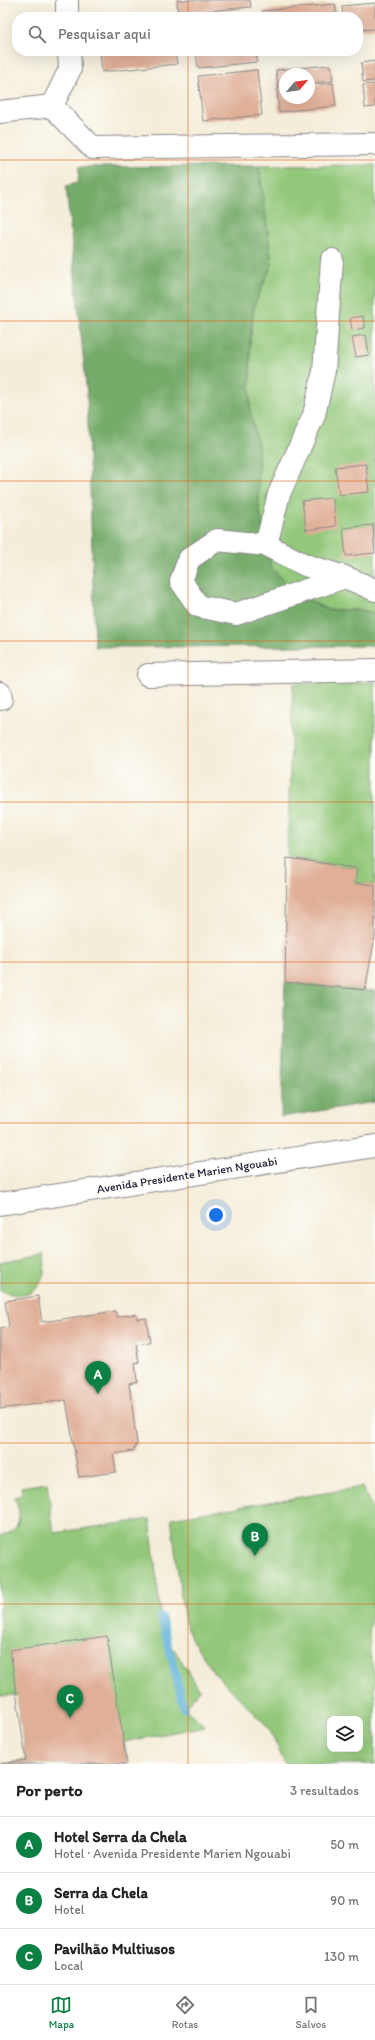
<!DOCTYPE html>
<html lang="pt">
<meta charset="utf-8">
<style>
:root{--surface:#fff;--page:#f2f2f2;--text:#222;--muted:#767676;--line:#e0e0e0;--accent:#0b8043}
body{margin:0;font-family:Itim,sans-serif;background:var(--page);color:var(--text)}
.controls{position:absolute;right:12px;bottom:12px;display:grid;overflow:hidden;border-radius:8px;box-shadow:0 4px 16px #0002}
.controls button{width:36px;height:36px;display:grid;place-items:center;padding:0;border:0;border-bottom:1px solid var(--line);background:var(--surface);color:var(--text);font:20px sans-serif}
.compass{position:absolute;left:279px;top:68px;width:36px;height:36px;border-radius:50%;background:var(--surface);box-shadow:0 4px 16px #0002;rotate:61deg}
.you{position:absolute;left:216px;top:1215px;width:14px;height:14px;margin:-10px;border:3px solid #fff;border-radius:50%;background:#1a73e8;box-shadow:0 0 0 6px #1a73e833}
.badge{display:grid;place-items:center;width:26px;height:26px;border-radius:50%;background:var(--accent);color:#fff;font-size:13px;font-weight:700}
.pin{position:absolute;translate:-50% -33px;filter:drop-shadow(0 1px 2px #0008)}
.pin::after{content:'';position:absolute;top:21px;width:14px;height:12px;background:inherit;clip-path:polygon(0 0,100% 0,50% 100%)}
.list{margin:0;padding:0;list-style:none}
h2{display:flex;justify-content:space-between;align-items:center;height:52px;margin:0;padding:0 16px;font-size:17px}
h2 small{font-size:13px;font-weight:400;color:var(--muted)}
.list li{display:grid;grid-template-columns:26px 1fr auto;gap:12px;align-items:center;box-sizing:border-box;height:56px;padding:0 16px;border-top:1px solid var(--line)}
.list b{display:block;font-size:15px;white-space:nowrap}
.list p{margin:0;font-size:13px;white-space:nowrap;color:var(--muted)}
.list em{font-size:13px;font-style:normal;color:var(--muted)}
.icon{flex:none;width:22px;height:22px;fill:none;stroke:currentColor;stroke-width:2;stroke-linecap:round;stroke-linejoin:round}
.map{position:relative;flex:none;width:375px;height:1764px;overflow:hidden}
.search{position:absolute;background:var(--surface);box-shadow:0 4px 16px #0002;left:12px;right:12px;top:12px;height:44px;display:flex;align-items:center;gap:10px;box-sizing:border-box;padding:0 14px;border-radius:16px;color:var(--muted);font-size:15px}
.sheet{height:220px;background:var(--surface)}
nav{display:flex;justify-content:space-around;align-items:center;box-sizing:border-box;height:56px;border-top:1px solid var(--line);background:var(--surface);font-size:11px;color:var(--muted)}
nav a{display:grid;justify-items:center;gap:2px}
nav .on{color:var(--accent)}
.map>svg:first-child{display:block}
</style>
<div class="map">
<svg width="375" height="1764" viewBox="0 0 375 1764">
<rect width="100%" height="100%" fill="#fdfcf7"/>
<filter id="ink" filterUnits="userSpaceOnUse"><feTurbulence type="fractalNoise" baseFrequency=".025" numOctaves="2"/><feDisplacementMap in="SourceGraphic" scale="8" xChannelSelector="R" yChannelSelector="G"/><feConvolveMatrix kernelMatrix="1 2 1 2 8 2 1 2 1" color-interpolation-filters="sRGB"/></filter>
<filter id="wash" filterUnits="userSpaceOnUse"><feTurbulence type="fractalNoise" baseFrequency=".012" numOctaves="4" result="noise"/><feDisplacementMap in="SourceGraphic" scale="16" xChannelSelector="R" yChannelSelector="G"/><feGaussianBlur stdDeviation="0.9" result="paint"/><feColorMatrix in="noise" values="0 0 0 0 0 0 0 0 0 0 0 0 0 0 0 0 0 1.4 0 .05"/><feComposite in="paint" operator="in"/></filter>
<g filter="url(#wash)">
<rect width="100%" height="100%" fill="#f4edd9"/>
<path fill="#93c87a" stroke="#5a755a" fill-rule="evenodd" d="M375 165V613L361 610H328L296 594 271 567 259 508 258 446 250 410V343L254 306 272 264 259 166Z
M375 682V885L355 883 356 868 287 858 293 684Z
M44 1254C48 1285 32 1305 0 1290V1262Z
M47 1483 54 1533 150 1519 161 1617 170 1643 200 1690 184 1708 205 1726 124 1742 127 1764H0L26 1760 17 1695 0 1696V1536C21 1532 23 1514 14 1497L22 1495 21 1487Z
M362 1487 375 1514V1590L369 1635 370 1655 375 1674V1764H285L269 1728 215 1674 192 1640 185 1622 181 1597 171 1518ZM330 1719H360V1749H330Z"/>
<path fill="#76ac6a" stroke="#4c6752" d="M259 166 272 264 254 306 250 343V410L258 446 259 508 271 567 296 594 328 610H361L375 613V646L95 647 87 394 66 186 78 183 79 167Z
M285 982 375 991V1102L281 1117Z"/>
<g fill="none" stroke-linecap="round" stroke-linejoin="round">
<path stroke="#5db1d9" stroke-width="8" d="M161 1617 184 1708"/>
</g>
<g id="blocks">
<path fill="#e0af97" d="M177 0H250L251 7 178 14Z
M375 3V29L358 30V17H343L342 6Z
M335 4 337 17H264L263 11Z
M100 51H175L177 64 102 72Z
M196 51H256L257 62 198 68Z
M375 61V81L363 82 361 63Z
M331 65 333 81 309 83V74H285V86L278 87 276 70Z
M257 70 262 115 203 121 198 76Z
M333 83 336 106 279 112 277 89 285 88V98H309V85Z
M375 84V107L365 108 363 85Z
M363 316 365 328 352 330 350 318Z
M366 335 369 355 356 357 352 337Z
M366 464 369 492 339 495 335 467Z
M333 498 336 526 306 530 302 501Z
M373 525 375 553 346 556 343 528Z
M287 858 357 868 355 883 375 885V937L365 990 285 982Z
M38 1296 42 1322 115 1311 117 1317 136 1314 137 1319 146 1318 150 1342 136 1344 139 1362 135 1363 137 1382 129 1384 137 1444 133 1451 113 1454 116 1472 79 1477 66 1400 0 1409V1328L9 1327 5 1301Z
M107 1636 127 1764H0L26 1760 10 1650Z"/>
</g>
</g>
<g filter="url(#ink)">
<use href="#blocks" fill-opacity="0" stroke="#8b888a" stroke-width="1"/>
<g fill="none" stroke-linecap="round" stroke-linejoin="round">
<defs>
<path id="minor" d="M67 0V17
M52 106 93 148 375 144
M52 106 70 69 69 51
M0 112 52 106
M332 260 324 371 314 415 279 494 266 545 305 565 345 577 375 590
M266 545 217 540 189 559 181 581 198 606 236 614 345 577
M148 675 375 670
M0 693 1 699"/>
<path id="major" d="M0 1204 375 1146"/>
</defs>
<use href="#minor" stroke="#8b888a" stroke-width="24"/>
<use href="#major" stroke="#8b888a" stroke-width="24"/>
<use href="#minor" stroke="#fff" stroke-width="22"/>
<use href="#major" stroke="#fff" stroke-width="22"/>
</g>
</g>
<path fill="none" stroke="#e8590c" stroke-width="1" stroke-opacity="0.55" d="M188 0V17M188 51V1764M0 160H375M0 321H375M0 481H375M0 641H375M0 802H375M0 962H375M0 1123H375M0 1283H375M0 1443H375M0 1604H375"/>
<g text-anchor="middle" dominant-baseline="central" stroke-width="3.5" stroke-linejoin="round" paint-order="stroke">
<g font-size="12" fill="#22223b" stroke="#fdfcf7">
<text transform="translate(187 1175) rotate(-9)">Avenida Presidente Marien Ngouabi</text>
</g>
</g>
</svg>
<div class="controls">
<button><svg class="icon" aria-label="layers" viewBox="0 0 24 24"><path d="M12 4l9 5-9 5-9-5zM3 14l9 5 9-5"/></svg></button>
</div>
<svg class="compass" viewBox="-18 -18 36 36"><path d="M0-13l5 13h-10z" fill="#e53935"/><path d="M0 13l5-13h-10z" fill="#767676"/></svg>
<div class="you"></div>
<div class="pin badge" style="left:98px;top:1394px">A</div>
<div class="pin badge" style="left:255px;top:1556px">B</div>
<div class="pin badge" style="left:70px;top:1718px">C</div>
<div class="search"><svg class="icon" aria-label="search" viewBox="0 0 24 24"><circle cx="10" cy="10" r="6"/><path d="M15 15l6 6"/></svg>Pesquisar aqui</div>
</div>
<section class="sheet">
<h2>Por perto<small>3 resultados</small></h2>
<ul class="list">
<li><span class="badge">A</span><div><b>Hotel Serra da Chela</b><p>Hotel · Avenida Presidente Marien Ngouabi</p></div><em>50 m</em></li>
<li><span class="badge">B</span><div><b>Serra da Chela</b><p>Hotel</p></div><em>90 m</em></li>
<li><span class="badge">C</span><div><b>Pavilhão Multiusos</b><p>Local</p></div><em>130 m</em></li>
</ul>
</section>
<nav>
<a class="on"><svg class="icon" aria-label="map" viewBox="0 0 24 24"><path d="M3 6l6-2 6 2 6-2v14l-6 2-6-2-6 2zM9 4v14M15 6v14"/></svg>Mapa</a>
<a><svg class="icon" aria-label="directions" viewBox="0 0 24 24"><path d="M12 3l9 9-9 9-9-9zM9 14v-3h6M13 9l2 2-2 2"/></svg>Rotas</a>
<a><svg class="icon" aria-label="saved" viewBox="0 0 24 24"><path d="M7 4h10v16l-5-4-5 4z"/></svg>Salvos</a>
</nav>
